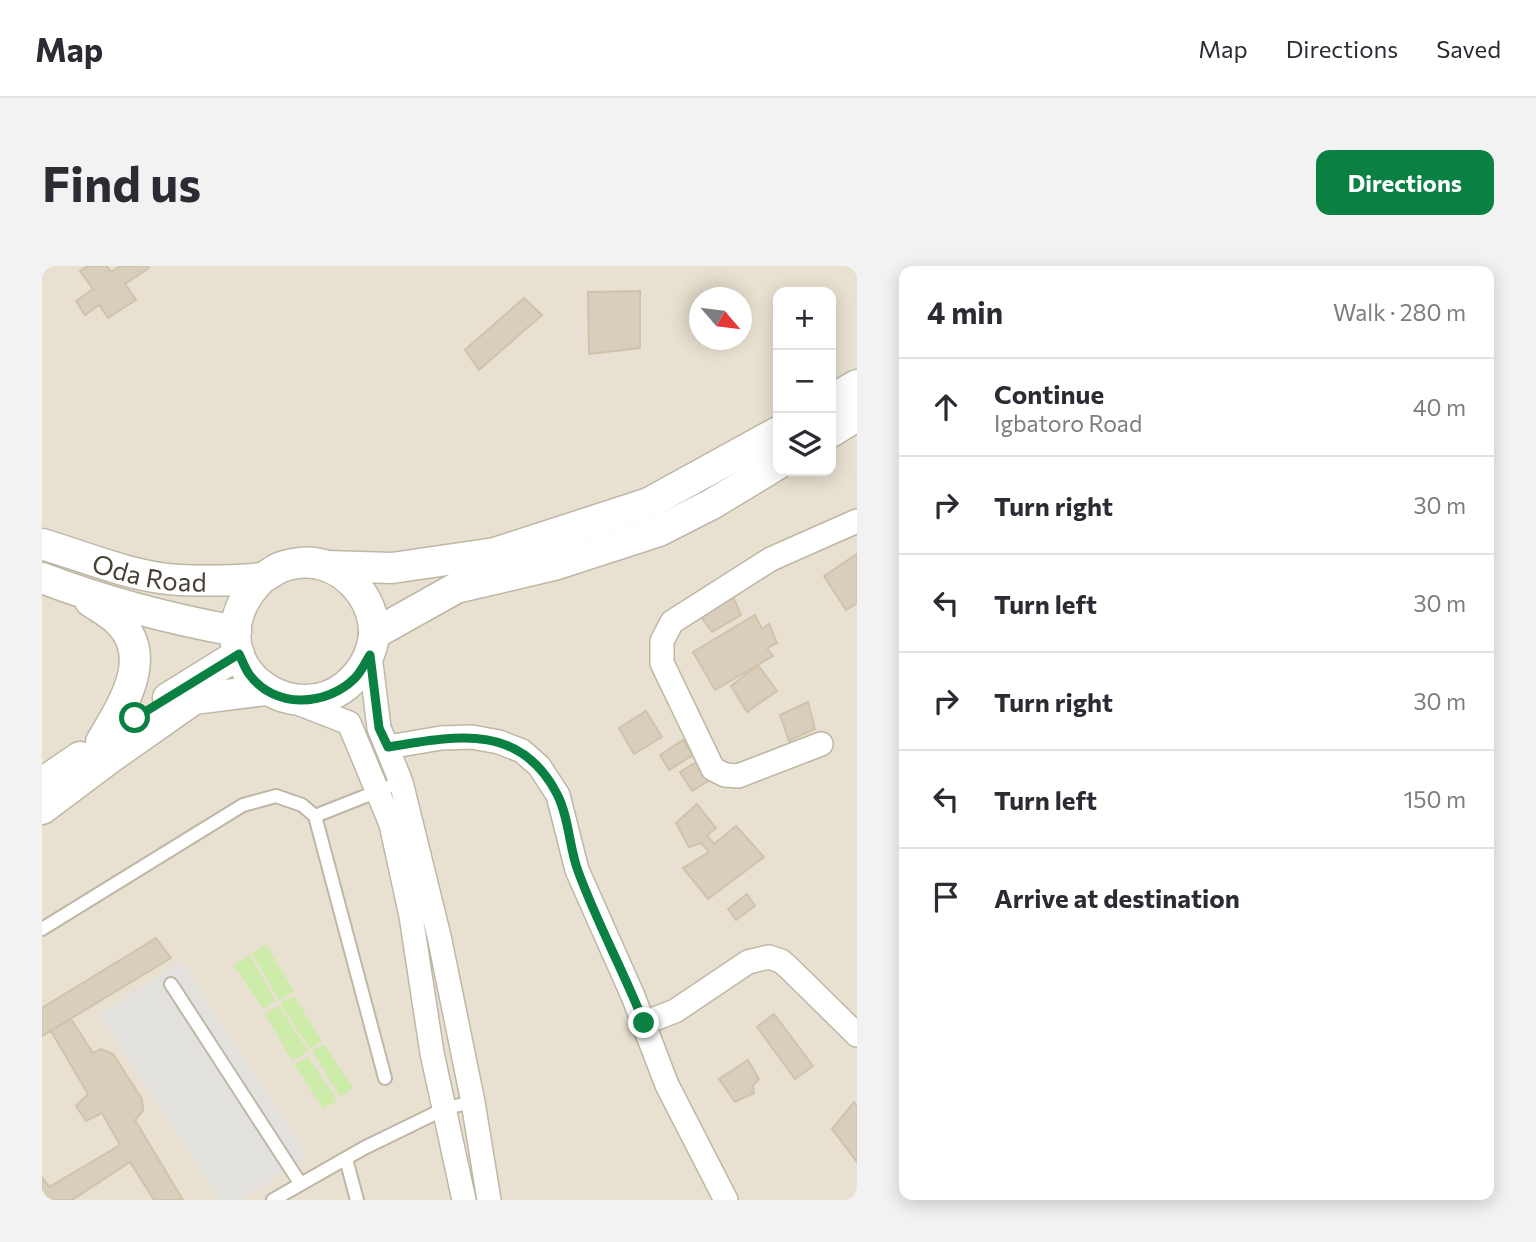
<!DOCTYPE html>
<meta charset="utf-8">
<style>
:root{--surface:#fff;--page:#f2f2f3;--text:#2b2b33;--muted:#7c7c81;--line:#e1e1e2;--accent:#0b8043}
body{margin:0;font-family:Commissioner,sans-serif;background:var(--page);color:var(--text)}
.controls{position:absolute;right:21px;top:21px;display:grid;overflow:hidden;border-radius:14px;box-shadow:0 4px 18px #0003}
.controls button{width:63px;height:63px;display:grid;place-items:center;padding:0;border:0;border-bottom:2px solid var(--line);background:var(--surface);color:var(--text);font:35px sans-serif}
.compass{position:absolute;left:647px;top:21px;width:63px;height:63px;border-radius:50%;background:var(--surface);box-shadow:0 4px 18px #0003;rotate:118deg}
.stop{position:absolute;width:21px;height:21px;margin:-16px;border:5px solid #0b8043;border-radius:50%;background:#fff}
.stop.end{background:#0b8043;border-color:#fff;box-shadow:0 2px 7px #0008}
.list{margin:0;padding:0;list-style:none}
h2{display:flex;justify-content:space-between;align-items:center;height:91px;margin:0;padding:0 28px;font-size:30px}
h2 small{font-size:23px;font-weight:400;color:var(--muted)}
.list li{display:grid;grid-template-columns:46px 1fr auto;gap:21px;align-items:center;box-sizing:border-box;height:98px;padding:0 28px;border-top:2px solid var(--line)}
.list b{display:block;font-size:26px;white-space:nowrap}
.list p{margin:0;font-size:23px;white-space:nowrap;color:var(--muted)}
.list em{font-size:23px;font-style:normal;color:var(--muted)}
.icon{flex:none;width:38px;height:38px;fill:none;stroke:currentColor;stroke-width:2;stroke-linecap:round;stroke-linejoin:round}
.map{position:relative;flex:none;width:815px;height:934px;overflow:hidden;border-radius:14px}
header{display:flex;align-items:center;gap:42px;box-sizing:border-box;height:98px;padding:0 35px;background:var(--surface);border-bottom:2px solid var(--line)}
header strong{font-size:33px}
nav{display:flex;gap:38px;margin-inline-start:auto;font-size:24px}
.intro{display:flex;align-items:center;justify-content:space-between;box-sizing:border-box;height:168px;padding:0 42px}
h1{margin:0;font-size:49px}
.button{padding:18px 32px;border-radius:14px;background:var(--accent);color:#fff;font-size:24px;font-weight:700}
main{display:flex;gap:42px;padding:0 42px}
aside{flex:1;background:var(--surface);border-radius:14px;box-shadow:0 4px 18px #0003}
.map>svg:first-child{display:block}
</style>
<header>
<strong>Map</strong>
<nav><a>Map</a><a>Directions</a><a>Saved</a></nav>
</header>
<div class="intro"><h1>Find us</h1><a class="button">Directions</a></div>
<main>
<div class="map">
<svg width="815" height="934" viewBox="0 0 815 934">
<rect width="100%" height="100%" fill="#f3efe4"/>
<path fill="#e8e1d1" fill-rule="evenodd" d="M0 0H815V934H0ZM736 26H789V205H736ZM657 32H699V74H657Z"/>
<path fill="#cdeba9" d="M224 679 252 725 237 734 210 687Z
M208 689 233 735 221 743 192 699Z
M252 730 280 775 268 783 238 737Z
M237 740 266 785 250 795 223 748Z
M282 778 311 822 298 831 270 785Z
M266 791 295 834 281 843 252 798Z"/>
<path fill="#e3e1dd" d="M140 695 265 891 198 934H177L58 748Z"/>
<path fill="#d9cdbb" stroke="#d1c2ab" stroke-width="2" d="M46 0H65L69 6 78 0H106L107 2 83 18 94 34 66 52 57 39 43 49 34 35 51 23 38 5Z
M598 25V82L547 88 546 26Z
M482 32 500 49 437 104 423 84Z
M815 288V337L804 344 782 310Z
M690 328 699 349 670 366 656 347Z
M713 349 720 363 727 358 735 377 725 382 731 390 673 424 651 386Z
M716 399 735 425 705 446 689 420Z
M766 436 773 463 747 475 738 449Z
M604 445 620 471 592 488 577 462Z
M641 474 651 489 627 504 618 489Z
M656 495 668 514 650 525 638 506Z
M655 538 674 562 665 569 672 578 694 560 722 591 666 633 641 602 667 586 659 577 647 581 634 557Z
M705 628 713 640 694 654 686 643Z
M114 672 129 692 0 770V742Z
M732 748 771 800 753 813 715 761Z
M29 753 51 787 59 783 71 788 100 833 101 845 93 854 141 934H112L88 896 30 934H0V911L7 921 78 879 60 847 44 855 34 840 46 828 9 765Z
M706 794 717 813 711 819 712 827 693 836 677 813Z
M812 836 815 840V896L790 863Z"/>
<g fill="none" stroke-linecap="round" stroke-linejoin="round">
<defs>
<path id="service" d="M273 550 359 516
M0 663 201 539 234 530 260 539 273 550 343 812
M129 718 258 917
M304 893 315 934
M231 934 322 882 404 842 431 836"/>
<path id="minor" d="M328 389 337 462 359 516 397 670 431 836 447 934
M253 436 307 457 349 558 369 650 390 787 422 934
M779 478 696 510 683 509 671 503 620 397V375L630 356 729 293 815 255
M346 481 399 472 430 471 457 476 480 485 497 500 516 529 535 604 591 730 625 819 684 934
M602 757 633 745 706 696 727 691 739 695 747 702 815 769"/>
<g id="tertiary">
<path d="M789 134 815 119"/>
<path d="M789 166 815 150"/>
<path id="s1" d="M0 278C44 291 92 312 138 314 158 315 199 315 218 312 225 311 230 305 237 302 243 299 250 298 257 297 297 292 334 330 332 369 330 388 320 406 305 419 255 460 175 411 197 347 202 332 210 323 220 312"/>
<path d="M285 300 350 302 453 287 607 237 736 166"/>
<path d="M0 312C63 336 128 353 194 365"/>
<path d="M48 335C58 342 70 348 78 357 113 393 78 443 59 476"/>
<path d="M332 368 414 322 512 299 617 265 670 238 736 198"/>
<path d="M126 432 197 388"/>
<path d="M0 517 38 491"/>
<path d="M0 543 68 492 152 433 224 424"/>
</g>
</defs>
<use href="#service" stroke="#bfb7a6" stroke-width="16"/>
<use href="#minor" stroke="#bfb7a6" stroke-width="26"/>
<use href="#tertiary" stroke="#bfb7a6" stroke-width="33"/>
<use href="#service" stroke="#fff" stroke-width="12"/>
<use href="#minor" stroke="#fff" stroke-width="23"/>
<use href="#tertiary" stroke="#fff" stroke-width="30"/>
</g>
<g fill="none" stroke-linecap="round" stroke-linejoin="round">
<path stroke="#0b8043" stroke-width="9" d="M93 452 197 388C200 394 203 402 207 408 232 443 284 441 313 412 319 406 323 397 328 389L337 462 346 481C413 470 478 456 515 528 527 551 527 581 536 605 555 657 582 706 602 757"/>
</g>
<g text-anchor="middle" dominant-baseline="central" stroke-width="5" stroke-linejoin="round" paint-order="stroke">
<g font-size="26" fill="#463f33" stroke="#fff">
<text stroke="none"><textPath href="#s1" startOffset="112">Oda Road</textPath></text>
</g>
</g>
</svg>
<div class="controls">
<button>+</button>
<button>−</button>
<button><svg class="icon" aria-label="layers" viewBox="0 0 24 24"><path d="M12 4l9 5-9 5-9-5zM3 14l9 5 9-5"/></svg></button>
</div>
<svg class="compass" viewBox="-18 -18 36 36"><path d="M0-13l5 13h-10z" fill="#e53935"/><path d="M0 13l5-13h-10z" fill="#7c7c81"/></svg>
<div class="stop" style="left:93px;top:452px"></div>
<div class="stop end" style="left:602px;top:757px"></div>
</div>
<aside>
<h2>4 min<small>Walk · 280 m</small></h2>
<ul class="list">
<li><svg class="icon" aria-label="ahead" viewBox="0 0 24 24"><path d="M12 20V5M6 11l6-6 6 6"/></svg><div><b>Continue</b><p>Igbatoro Road</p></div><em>40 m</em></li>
<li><svg class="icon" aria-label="right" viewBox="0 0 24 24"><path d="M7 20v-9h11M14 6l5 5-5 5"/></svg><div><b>Turn right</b></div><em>30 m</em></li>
<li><svg class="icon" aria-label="left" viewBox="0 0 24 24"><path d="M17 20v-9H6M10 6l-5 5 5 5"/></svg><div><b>Turn left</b></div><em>30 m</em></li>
<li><svg class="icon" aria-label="right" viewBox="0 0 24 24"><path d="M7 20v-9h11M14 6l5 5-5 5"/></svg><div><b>Turn right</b></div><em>30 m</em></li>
<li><svg class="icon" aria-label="left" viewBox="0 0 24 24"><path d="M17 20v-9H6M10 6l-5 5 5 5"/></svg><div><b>Turn left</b></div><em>150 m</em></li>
<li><svg class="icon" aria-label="arrive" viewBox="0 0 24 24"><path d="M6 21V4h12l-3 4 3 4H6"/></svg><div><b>Arrive at destination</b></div></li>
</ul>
</aside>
</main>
